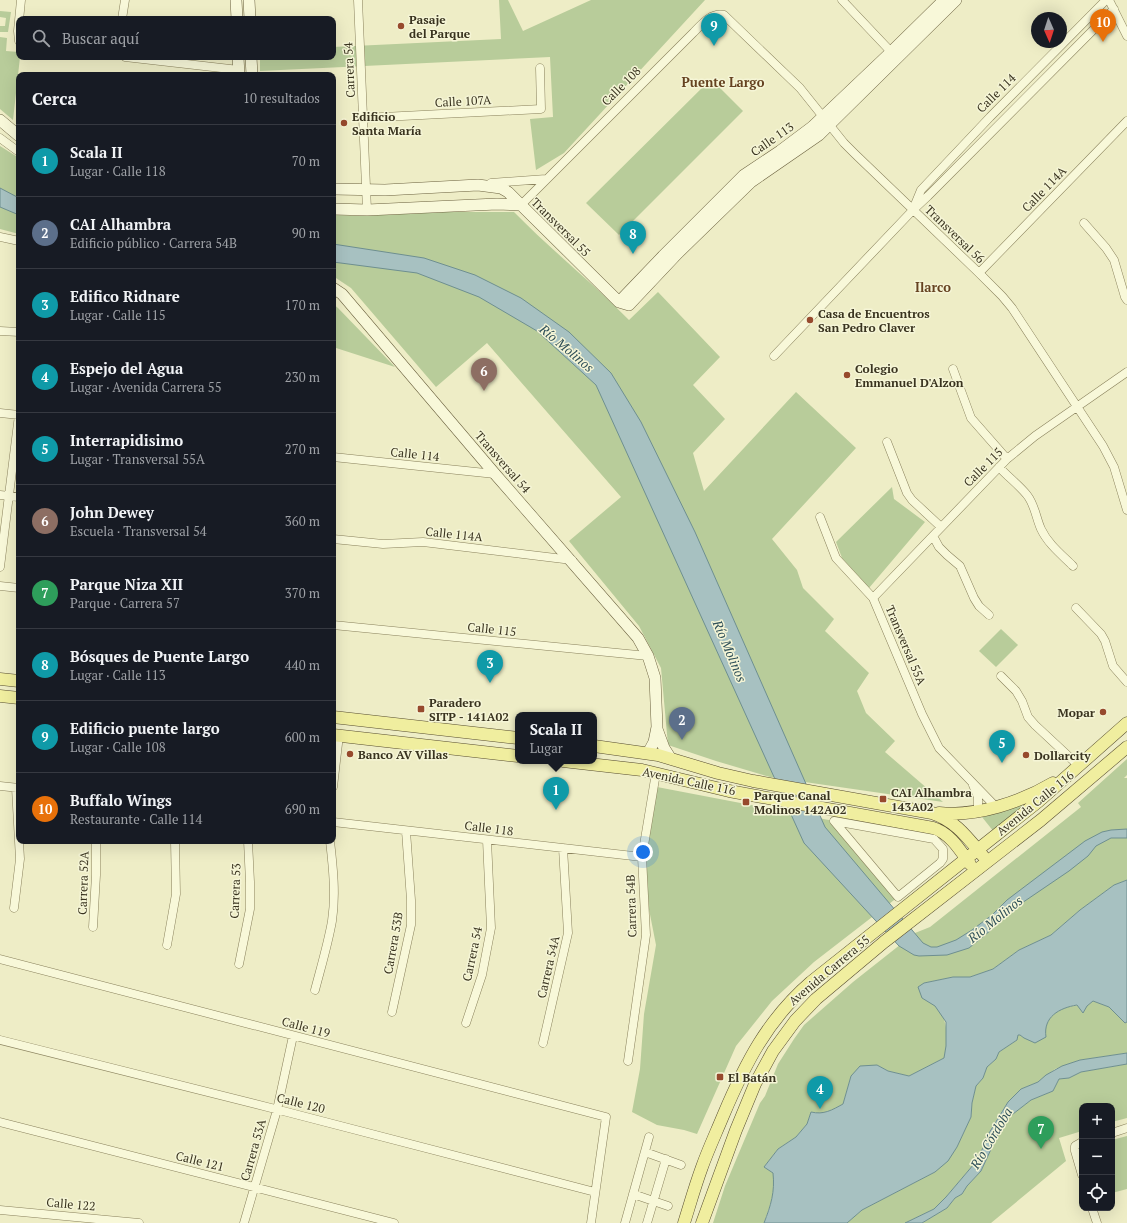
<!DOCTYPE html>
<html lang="es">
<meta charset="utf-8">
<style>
:root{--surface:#171b24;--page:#20242c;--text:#f1f3f6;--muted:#9ea1a6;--line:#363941;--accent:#c8a79c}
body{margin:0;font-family:"PT Serif",serif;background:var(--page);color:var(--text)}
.controls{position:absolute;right:12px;bottom:12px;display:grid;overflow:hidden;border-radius:8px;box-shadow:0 4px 16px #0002}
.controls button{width:36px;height:36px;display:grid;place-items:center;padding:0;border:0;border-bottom:1px solid var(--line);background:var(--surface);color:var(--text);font:20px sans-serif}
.compass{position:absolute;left:1031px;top:12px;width:36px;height:36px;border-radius:50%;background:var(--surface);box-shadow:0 4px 16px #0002;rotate:177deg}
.you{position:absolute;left:643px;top:852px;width:14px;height:14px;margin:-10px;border:3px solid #fff;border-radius:50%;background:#1a73e8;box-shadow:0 0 0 6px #1a73e833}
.badge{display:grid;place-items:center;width:26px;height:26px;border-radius:50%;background:var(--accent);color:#fff;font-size:13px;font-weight:700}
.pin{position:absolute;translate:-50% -33px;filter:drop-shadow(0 1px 2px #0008)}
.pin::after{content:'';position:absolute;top:21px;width:14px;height:12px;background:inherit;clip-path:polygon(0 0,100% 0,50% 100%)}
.popup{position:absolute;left:515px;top:712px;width:82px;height:52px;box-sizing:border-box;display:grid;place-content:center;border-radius:8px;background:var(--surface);filter:drop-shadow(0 1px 3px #0005);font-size:13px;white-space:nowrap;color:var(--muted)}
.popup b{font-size:15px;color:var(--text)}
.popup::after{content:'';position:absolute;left:50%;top:100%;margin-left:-8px;border:8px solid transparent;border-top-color:var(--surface)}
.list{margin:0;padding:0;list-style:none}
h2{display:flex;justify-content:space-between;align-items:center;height:52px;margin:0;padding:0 16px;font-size:17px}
h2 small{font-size:13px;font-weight:400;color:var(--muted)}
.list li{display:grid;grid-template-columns:26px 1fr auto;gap:12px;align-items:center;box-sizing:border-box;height:72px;padding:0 16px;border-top:1px solid var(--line)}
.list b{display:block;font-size:15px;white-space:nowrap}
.list p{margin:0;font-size:13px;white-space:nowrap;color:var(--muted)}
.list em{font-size:13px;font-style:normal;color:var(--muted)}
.icon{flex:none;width:22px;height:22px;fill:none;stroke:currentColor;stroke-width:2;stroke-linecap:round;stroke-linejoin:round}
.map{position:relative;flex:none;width:1127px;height:1223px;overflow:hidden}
.search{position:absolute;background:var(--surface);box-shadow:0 4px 16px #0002;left:16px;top:16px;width:320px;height:44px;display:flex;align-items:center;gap:10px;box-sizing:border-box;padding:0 14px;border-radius:8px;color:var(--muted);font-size:15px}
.panel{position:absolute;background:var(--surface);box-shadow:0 4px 16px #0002;left:16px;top:72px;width:320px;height:772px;border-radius:8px}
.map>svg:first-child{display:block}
</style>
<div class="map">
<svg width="1127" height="1223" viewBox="0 0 1127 1223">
<rect width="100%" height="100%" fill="#eeedc6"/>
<path fill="#b8cc9a" d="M499 0H508L523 31 591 0H705L564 153 536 170 530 119 553 117 550 57 260 71V57H333V47L501 39Z
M0 11 11 12 8 32H0V26H5L6 18 0 17Z
M0 37 7 38 6 51 19 52V57H20L13 120 0 109Z
M711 79 743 111 619 235 586 203Z
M0 146 19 158V234L0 229Z
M446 212H514C551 250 592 282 629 320L658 292 720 357 693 385 725 419 693 453 704 491 796 392 856 448 772 539 797 570 803 588 834 619 825 631 869 673 857 691 866 713 895 741 885 752 943 802 770 777 716 761 668 745 661 668 639 626 569 541 621 497 487 343 436 387 351 288 333 276V215L360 216Z
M333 304 338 308 395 367 333 347Z
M892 487 894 499 925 522 869 588 842 558 836 542Z
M1001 629 1018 645 996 667 979 651Z
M1127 759V775L1124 778H1127V880L1114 885 1080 910 1051 935 1019 950 993 969 970 977H953L924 983 922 998C926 1000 932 1003 936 1006 949 1020 948 1040 944 1058L909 1076 888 1071 877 1065 851 1076 843 1104C832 1110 824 1115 811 1112L807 1124 796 1137 778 1149 764 1167 774 1173C775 1194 771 1203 764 1223H713L725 1186 760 1103 765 1096 778 1064 794 1039 804 1025 853 982 915 933 930 927 1081 807 1078 803Z
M657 787 834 821 898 897 814 962 772 1001 736 1046 697 1134 684 1130 657 1125 632 1112 640 1069 644 1014 656 945 645 889 646 853Z
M1031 802 994 832 982 817Z
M1093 1001 1109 1007 1125 1023 1127 1022V1053L1080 1060 1055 1069 1038 1082 1021 1089 1008 1102 1000 1114 986 1138 983 1148 974 1164 946 1197 934 1209 905 1223H847L862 1210 935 1172 957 1147 971 1117 972 1103 976 1086 983 1078 987 1067 996 1059 999 1052 1017 1040 1018 1035H1020L1024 1038 1030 1040C1034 1037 1042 1033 1045 1028 1047 1025 1047 1022 1049 1019 1058 1007 1073 1004 1087 1006Z
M1127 1064V1118L1112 1122V1106H1082V1131L1059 1138 1066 1161 991 1223H922L947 1208 955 1198 962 1194 967 1186 981 1171 1004 1121 1031 1100 1053 1091 1059 1079 1069 1078 1081 1072Z
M1127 1136V1189L1112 1193V1140Z"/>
<path fill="#a7c1c1" stroke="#6e8f90" d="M0 188 19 198V215L0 207Z
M333 244 424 258 475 275 521 298 569 332 611 373 641 422 695 532 825 827 923 943 931 947H937L956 940 972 930 992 915 1007 900 1085 841 1102 832 1111 830 1127 829V838H1111L1096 846 1088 856 1069 871 1016 907 991 930 969 948 947 955 919 956 914 955 899 946 804 843 596 385 537 331 479 297 417 273 333 262Z
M1127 880V1022L1125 1023 1109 1007 1093 1001 1087 1006 1083 1013 1077 1005C1059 1008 1043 1017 1046 1037L1035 1043 1024 1038 1020 1035H1018L1017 1040 999 1052 996 1059 987 1067 983 1078 976 1086 972 1103 971 1117 957 1147 948 1161 935 1172 862 1210 847 1223H764C771 1205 775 1192 773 1173L764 1167 778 1149 796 1137 807 1124 811 1112C824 1115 832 1110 843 1104L851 1076 860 1066 877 1065 888 1071 909 1076 944 1058 946 1046V1022L935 1006 922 998 918 987 924 983 953 977H970L993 969 1019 950 1051 935 1080 910 1114 885Z
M1127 1053V1064L1081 1072 1069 1078 1059 1079 1053 1091 1031 1100 1004 1121 981 1171 967 1186 962 1194 955 1198 947 1208 922 1223H905L934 1209 946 1197 974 1164 983 1148 986 1138 1008 1102 1021 1089 1038 1082 1046 1075 1062 1066 1080 1060Z"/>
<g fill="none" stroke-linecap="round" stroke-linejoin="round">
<defs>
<path id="street" d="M358 0 367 210
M842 0 895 56
M1109 0 1127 36
M122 19 125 0
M19 41 18 31 21 0
M125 57 239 70
M363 118 541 109 540 68
M0 138 19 152
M491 183 546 179
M521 205 693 33C701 25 711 12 724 15L800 88 844 143 855 154 979 273 1002 296 1012 308 1103 446 1114 467 1127 510
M914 207 921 190 990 117 1106 0
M1084 223 1106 248 1114 260 1125 297 1127 300
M0 237 19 241
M979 273 1127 121
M0 331 19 332
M774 356 913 210 928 196 1114 9
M953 369 971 418 1007 459
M0 413 19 415 0 567
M887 442 907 493 912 500 941 527
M333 457 495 474
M999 467C1008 477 1019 485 1027 495 1035 505 1036 518 1041 529 1048 544 1062 555 1073 566
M0 495 19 497
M820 517 836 558 873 598 922 714 939 748 996 807
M933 536 939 547 947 555 960 566 974 598 979 606 989 615
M333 539 383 544 423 542 572 560
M0 586 19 588
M873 598 1007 459 1035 436 1127 372
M1076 608 1101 634 1105 641 1113 666 1127 682
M333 625 648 656
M1001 676 1016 691 1022 701 1028 717 1035 725 1079 766
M973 785 978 797V811
M0 786 19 788
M333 787 339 735
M834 821 934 839 943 849V859L940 863 898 897Z
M333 822 642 857
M14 908 20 859 16 788
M93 927 96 875V841
M167 945 176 894 175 841
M0 959 606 1117 591 1223
M239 964 250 909V882L248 841
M315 990C321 967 328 944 332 921 336 895 333 867 330 841
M392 1012 411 925V900L406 831
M466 1023 482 975 491 928 487 840
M0 1040 283 1111 595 1192
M543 1043 568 933 563 848
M628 1061 646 935 642 857 656 773
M0 1122 394 1223
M1112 1133 1127 1128
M1082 1142 1075 1146V1151L1082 1175
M645 1152 681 1165
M633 1194 668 1206
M1092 1208 1097 1223
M0 1210 139 1223
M244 1223 277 1110 293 1036
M625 1223 649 1137
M647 1223 666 1159"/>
<path id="secondary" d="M236 0 237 19
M249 0 250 19
M238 57 239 75
M251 57 252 75
M0 120 19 136
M333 189 385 190 478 185 501 188 508 192 517 201 619 302 629 305 678 253 751 182 819 135 956 0
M333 209 367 210 497 204 521 205
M333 288 342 294 495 474 638 638 648 656 655 678 657 727 654 742 648 753
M619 302 663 256 744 175 780 151 812 127 891 52 944 0
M657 729 664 748 671 759"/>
<path id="primary" d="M0 679 19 681
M0 696 19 698
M333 717 518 738
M333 735 518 756
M594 746 658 755 718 773 753 781 932 813C956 821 967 837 983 856
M563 761 642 770 729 791 933 828C950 833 960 850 970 864
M939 813C977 817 1021 802 1053 783
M684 1223C690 1204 695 1186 702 1167 708 1150 716 1133 723 1116 745 1064 767 1020 811 982L1039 801 1127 723
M702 1223 736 1130 755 1084 773 1051 795 1021 816 999 884 942 1041 820 1127 747"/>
</defs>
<use href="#street" stroke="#89815c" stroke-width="9"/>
<use href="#secondary" stroke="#6b613f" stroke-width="12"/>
<use href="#primary" stroke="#574d30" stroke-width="13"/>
<use href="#street" stroke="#f8f8d9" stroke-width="8"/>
<use href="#secondary" stroke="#f8f8d9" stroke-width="11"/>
<use href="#primary" stroke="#f0ee9f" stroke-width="12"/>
</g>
<g fill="#974a2d" stroke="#f5f5d6" stroke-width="1.5">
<circle cx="401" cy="26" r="4"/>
<circle cx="344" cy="123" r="4"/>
<circle cx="810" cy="320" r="4"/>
<circle cx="847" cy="375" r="4"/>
<rect x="417" y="705" width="8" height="8" rx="2"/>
<circle cx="1103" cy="712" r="4"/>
<circle cx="350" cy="754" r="4"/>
<circle cx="1026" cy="755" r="4"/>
<rect x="879" y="795" width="8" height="8" rx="2"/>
<rect x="742" y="798" width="8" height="8" rx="2"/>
<rect x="716" y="1073" width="8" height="8" rx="2"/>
</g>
<g text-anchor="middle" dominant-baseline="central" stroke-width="3" stroke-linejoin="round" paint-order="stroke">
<g font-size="12" font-weight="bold" fill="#39331f" stroke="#f5f5d6" text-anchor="start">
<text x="409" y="19">Pasaje<tspan x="409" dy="14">del Parque</tspan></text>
<text x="352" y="116">Edificio<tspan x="352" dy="14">Santa María</tspan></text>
<text x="818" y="313">Casa de Encuentros<tspan x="818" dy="14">San Pedro Claver</tspan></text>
<text x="855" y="368">Colegio<tspan x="855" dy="14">Emmanuel D'Alzon</tspan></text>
<text x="429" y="702">Paradero<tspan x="429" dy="14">SITP - 141A02</tspan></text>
<text x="1095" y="712" text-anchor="end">Mopar</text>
<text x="358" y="754">Banco AV Villas</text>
<text x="1034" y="755">Dollarcity</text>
<text x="891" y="792">CAI Alhambra<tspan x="891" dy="14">143A02</tspan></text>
<text x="754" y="795">Parque Canal<tspan x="754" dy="14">Molinos 142A02</tspan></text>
<text x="728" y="1077">El Batán</text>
</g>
<g font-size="12" fill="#39331f" stroke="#f5f5d6">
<text transform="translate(349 70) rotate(-93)">Carrera 54</text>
<text transform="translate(621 86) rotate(-45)">Calle 108</text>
<text transform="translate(996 93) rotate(-45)">Calle 114</text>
<text transform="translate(463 101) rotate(-3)">Calle 107A</text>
<text transform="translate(772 139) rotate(-35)">Calle 113</text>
<text transform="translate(1044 189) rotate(-46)">Calle 114A</text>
<text transform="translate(561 227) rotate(45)">Transversal 55</text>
<text transform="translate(955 234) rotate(44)">Transversal 56</text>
<text transform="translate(415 454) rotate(6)">Calle 114</text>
<text transform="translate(503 462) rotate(49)">Transversal 54</text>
<text transform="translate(983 467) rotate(-45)">Calle 115</text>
<text transform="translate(454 534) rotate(6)">Calle 114A</text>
<text transform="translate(492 629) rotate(6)">Calle 115</text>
<text transform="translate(906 645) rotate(67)">Transversal 55A</text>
<text transform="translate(689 781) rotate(12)">Avenida Calle 116</text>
<text transform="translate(1035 803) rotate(-39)">Avenida Calle 116</text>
<text transform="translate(489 828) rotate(7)">Calle 118</text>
<text transform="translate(83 883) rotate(-88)">Carrera 52A</text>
<text transform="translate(235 891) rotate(-88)">Carrera 53</text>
<text transform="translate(631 906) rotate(-92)">Carrera 54B</text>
<text transform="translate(393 943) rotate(-80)">Carrera 53B</text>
<text transform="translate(472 954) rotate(-78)">Carrera 54</text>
<text transform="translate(548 967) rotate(-77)">Carrera 54A</text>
<text transform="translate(829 970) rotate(-40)">Avenida Carrera 55</text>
<text transform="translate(306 1027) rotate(15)">Calle 119</text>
<text transform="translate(301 1103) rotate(14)">Calle 120</text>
<text transform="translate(253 1150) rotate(-74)">Carrera 53A</text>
<text transform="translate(200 1161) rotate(14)">Calle 121</text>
<text transform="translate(71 1204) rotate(5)">Calle 122</text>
</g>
<g font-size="13" font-weight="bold" fill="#654220" stroke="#f5f5d6">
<text x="723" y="82">Puente Largo</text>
<text x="933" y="287">Ilarco</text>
</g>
<g font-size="13" font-style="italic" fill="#2f5059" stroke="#f5f5d6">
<text transform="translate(567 348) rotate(40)">Río Molinos</text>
<text transform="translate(730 651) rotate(67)">Río Molinos</text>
<text transform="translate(995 919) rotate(-39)">Río Molinos</text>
<text transform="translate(991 1138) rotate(-59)">Río Córdoba</text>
</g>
</g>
</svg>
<div class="controls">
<button>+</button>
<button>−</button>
<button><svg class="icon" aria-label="locate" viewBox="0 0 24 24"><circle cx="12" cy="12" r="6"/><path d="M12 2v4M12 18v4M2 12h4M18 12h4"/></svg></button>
</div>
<svg class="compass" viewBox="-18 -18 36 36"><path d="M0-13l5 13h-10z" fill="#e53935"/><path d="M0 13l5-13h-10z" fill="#9ea1a6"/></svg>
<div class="you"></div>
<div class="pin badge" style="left:556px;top:810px;background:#0f9aa8">1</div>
<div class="popup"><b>Scala II</b>Lugar</div>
<div class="pin badge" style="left:682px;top:740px;background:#5c6f8a">2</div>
<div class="pin badge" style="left:490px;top:683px;background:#0f9aa8">3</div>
<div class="pin badge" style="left:820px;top:1109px;background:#0f9aa8">4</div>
<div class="pin badge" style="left:1002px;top:763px;background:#0f9aa8">5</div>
<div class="pin badge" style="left:484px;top:391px;background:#8d6e63">6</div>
<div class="pin badge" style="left:1041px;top:1149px;background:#2e9e5b">7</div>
<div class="pin badge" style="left:633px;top:254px;background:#0f9aa8">8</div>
<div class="pin badge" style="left:714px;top:46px;background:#0f9aa8">9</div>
<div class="pin badge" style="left:1103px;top:42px;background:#e8710a">10</div>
<div class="search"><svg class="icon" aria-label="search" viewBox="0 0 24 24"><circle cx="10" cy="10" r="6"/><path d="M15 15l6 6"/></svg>Buscar aquí</div>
<section class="panel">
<h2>Cerca<small>10 resultados</small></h2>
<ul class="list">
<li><span class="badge" style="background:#0f9aa8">1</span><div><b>Scala II</b><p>Lugar · Calle 118</p></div><em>70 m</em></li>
<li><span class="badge" style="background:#5c6f8a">2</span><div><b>CAI Alhambra</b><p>Edificio público · Carrera 54B</p></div><em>90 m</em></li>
<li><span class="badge" style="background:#0f9aa8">3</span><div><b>Edifico Ridnare</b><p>Lugar · Calle 115</p></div><em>170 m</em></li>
<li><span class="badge" style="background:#0f9aa8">4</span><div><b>Espejo del Agua</b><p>Lugar · Avenida Carrera 55</p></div><em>230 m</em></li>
<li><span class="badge" style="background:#0f9aa8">5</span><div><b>Interrapidisimo</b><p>Lugar · Transversal 55A</p></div><em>270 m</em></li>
<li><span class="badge" style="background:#8d6e63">6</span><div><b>John Dewey</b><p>Escuela · Transversal 54</p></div><em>360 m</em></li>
<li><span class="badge" style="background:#2e9e5b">7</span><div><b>Parque Niza XII</b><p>Parque · Carrera 57</p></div><em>370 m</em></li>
<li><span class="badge" style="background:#0f9aa8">8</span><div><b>Bósques de Puente Largo</b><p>Lugar · Calle 113</p></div><em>440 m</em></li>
<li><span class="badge" style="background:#0f9aa8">9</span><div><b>Edificio puente largo</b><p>Lugar · Calle 108</p></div><em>600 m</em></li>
<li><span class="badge" style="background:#e8710a">10</span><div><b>Buffalo Wings</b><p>Restaurante · Calle 114</p></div><em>690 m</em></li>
</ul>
</section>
</div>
